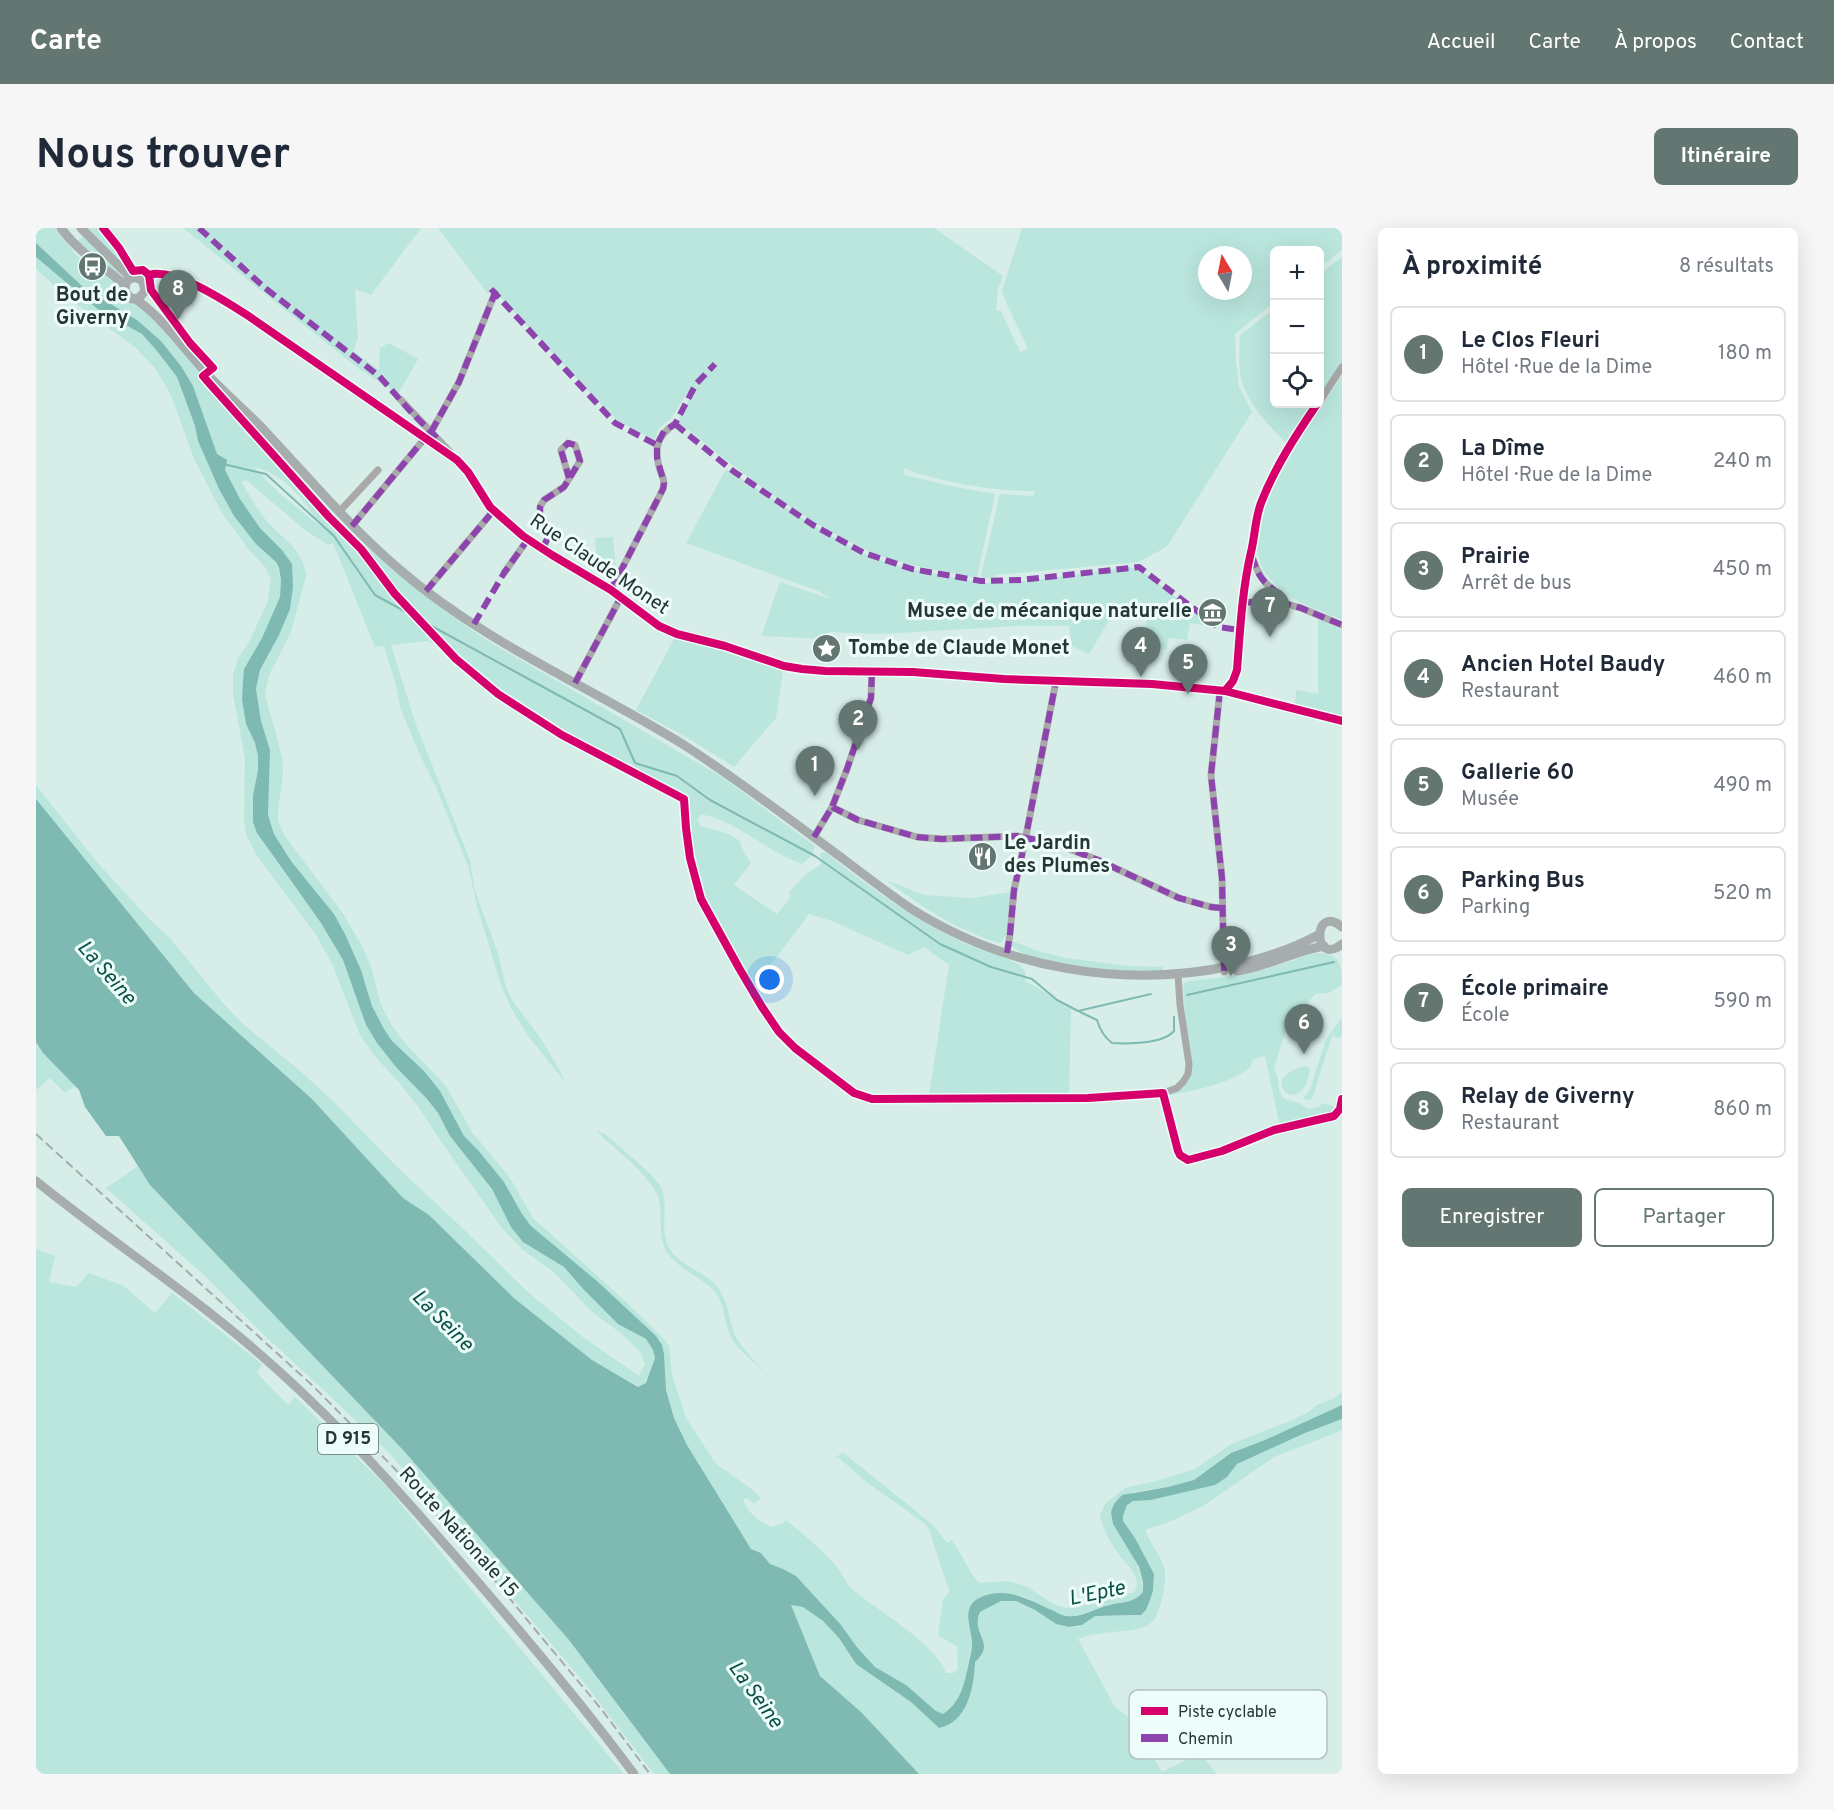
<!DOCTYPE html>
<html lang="fr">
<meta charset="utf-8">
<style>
:root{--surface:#fff;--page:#f6f6f7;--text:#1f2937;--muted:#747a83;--line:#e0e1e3;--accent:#647672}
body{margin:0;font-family:Overpass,sans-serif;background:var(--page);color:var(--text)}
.controls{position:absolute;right:18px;top:18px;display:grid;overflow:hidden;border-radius:9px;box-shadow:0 6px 24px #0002}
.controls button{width:54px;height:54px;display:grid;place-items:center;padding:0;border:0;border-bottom:2px solid var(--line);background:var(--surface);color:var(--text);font:30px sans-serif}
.compass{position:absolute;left:1162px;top:18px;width:54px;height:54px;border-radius:50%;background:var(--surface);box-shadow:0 6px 24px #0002;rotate:350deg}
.you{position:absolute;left:734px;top:752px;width:21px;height:21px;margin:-15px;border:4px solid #fff;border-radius:50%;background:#1a73e8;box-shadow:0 0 0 9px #1a73e833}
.badge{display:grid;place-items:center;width:39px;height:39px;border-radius:50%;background:var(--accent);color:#fff;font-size:20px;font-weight:700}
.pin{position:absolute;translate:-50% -50px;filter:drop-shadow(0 2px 3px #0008)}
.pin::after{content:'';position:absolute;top:32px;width:21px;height:18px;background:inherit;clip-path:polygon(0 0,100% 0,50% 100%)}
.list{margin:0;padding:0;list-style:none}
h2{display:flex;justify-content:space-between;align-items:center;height:78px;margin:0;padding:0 24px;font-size:26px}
h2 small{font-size:20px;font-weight:400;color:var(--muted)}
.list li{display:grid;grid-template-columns:39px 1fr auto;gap:18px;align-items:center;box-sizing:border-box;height:96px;margin:0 12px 12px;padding:0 12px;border:2px solid var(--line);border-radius:9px}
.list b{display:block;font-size:22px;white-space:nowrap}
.list p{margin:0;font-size:20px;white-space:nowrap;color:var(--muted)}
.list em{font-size:20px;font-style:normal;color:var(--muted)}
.actions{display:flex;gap:12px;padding:18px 24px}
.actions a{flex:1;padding:14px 0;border:2px solid var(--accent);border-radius:9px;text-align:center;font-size:21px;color:var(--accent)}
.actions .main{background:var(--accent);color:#fff}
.icon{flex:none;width:33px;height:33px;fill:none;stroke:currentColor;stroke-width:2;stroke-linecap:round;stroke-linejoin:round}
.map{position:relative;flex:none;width:1306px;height:1546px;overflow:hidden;border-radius:9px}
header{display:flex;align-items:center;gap:36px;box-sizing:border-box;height:84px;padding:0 30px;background:var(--accent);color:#fff}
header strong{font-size:28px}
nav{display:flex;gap:33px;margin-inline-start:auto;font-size:21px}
.intro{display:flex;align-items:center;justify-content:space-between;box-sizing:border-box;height:144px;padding:0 36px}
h1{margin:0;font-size:42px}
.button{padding:15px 27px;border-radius:9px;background:var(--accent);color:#fff;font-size:21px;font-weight:700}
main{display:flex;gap:36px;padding:0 36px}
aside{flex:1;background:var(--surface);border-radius:9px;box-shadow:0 6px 24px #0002}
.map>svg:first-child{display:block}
</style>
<header>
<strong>Carte</strong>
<nav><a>Accueil</a><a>Carte</a><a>À propos</a><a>Contact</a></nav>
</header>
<div class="intro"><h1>Nous trouver</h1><a class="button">Itinéraire</a></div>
<main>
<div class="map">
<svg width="1306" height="1546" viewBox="0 0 1306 1546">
<rect width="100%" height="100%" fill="#d7ede8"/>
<path fill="#bae6de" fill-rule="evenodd" d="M0 0H19L39 26 52 37 70 43 85 60 89 71 116 88 208 198C213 214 224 215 232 228L236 220 343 328 400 376 447 410 686 549 779 618 776 627 766 636C757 632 749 629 740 624 723 614 684 586 665 587L661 592 664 598 693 606 704 613 706 620 715 635 698 657 741 686 754 670 753 664 769 647 785 636 784 625 789 624C833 659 878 692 928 715 942 722 980 730 987 741 990 745 990 749 990 754 1007 760 1019 773 1035 781L1033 866 893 867 913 737 888 719 872 727 796 693 773 686 718 759 671 676 656 620 651 569C589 537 523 507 467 466 445 451 427 433 408 415H396L392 413 355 417 379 494 434 632 439 663 462 725 469 756 476 772 505 811 524 843 528 853 493 809 475 780 465 757 441 678 432 638 400 559 383 525 364 479 360 457 348 418 339 419 297 315 292 317 269 302 210 252 205 254C213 266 220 279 229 291 245 310 268 321 270 348L255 404 233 447 229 466 246 529 247 544 242 585V593L249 608 308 687 327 720 335 739 345 777 355 796 368 814 410 858 436 904 474 950 497 990 587 1071 626 1109 633 1118 636 1147 650 1190 680 1236 713 1259 725 1270 718 1276 711 1270 707 1271C712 1286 722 1292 735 1299L746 1296 750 1292C768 1307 786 1321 801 1339 807 1346 810 1356 817 1362 842 1383 899 1415 910 1445H917L922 1442 921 1418 902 1408 907 1371 914 1363 908 1348 893 1301 888 1295 829 1253 803 1230 799 1231 805 1225 809 1226 897 1297 911 1315 916 1312C924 1323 935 1348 944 1355L972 1353 990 1358 1019 1377 1030 1380 1053 1375 1063 1368 1097 1365C1100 1362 1101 1361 1101 1357 1101 1344 1088 1334 1082 1325 1073 1313 1067 1301 1064 1287L1069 1276 1089 1260 1120 1253 1159 1241 1195 1216 1254 1193 1271 1185 1281 1177 1297 1171 1306 1164V1177L1229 1212 1195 1225 1158 1252 1132 1259 1096 1264 1077 1296C1090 1317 1107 1338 1107 1364L1100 1372 1073 1377 1050 1387 1038 1388H1028L989 1369 954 1366 932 1392 936 1416 927 1461 922 1472 907 1486 900 1483 870 1457 839 1439 760 1348 747 1341 734 1336 725 1325 715 1321 651 1217 638 1189 630 1162 628 1126 626 1117 620 1108 495 998 486 986 468 954 442 922 428 908 404 863 388 843 356 813 348 801 336 778 325 742 309 706 298 686 255 633 238 606 232 587 234 522 225 493 220 461 224 443 254 381 246 322 224 300 204 272 194 254 176 215 157 158 145 138 125 113 101 92 47 59 0 15ZM218 239C249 246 270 274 285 299L243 265Z
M50 0H64L87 29 94 43Z
M147 0H385L335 67 319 61 322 109 317 123 343 142 344 120 353 115 382 131 362 166 323 141Z
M402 0H898L967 48 962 61 960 82 965 83 984 124 992 121 969 72 966 62 986 0H1306V22L1284 39V22H1238V74L1199 106 1200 134 1203 159 1216 184 1132 317 1125 322 1102 334 960 347 958 349 947 350 945 348 964 266 997 268 999 263C965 263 928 258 895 249 885 247 876 243 867 240L869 247 919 259 959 266 941 349H936C899 341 858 336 824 319 762 289 702 243 649 199L641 195 656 166 652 164 634 192 629 195 622 202 619 212 586 195 573 185 455 59 452 66ZM1171 27H1207V63H1171Z
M49 6 84 44 82 47 40 14Z
M0 29 64 83 106 106 121 123 141 149 159 198 162 213 183 261 198 288 240 334 245 352 244 369 226 410 208 440 206 472 210 496 219 515 222 528V542L217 567 234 624 285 695 307 732 330 797 341 815 360 839 391 871 402 885 414 908 456 961 466 978 511 1028 528 1039 548 1062 564 1078 597 1104 610 1111 617 1122 619 1130 610 1155 603 1159 556 1132 479 1071 393 987 367 970 276 871 158 765 0 571V557L60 633 114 692 133 709 187 775 208 797 262 841 298 874 361 939 419 993 494 1066 548 1110 603 1148 609 1136 605 1125 586 1106 556 1084 520 1046 486 1021 465 999 400 906 384 881 365 857 336 825 323 805 297 738 280 707 221 628 210 606 208 593 209 530 197 466V447L202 431 214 412 232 373 235 351 229 339 213 322 186 285 159 233 134 165 119 140 100 120 31 69 0 41Z
M1306 29V136L1284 169V46Z
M1238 81V176H1279L1251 216C1235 200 1217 181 1208 160 1202 145 1203 123 1204 107Z
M1306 147V392L1263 374 1241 359 1227 342 1219 317 1222 291 1254 225Z
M690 241 793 307 825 324 853 336 881 342 947 355H977L1094 339 1110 346 1179 399 1154 395 1151 412 1132 410 1131 422 1109 417 1111 387 1100 376H1083L1053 426 1036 418 1033 398H981L845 406 793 404V411L725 408 744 354 795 371 782 363 650 315Z
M577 309 580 344 562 346 559 310Z
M1282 391 1306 402V490L1259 478 1260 462 1282 466Z
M639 409 695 425 699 424 747 442 740 490 698 539 652 510 600 482Z
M850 652 888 667 936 670 975 664 970 706 965 715C954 713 944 708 934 704 903 691 877 672 850 652Z
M976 713 1002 723 1030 730 1092 738 1127 739 1126 745C1094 743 998 739 976 718Z
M1280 725C1304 726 1306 735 1306 757L1292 765 1279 766 1254 797 1251 798 1238 841C1244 852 1241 855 1244 864 1247 873 1253 872 1260 874 1264 875 1269 879 1273 881L1283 879 1287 875 1306 881V889L1250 901 1179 928 1148 935C1132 924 1129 886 1125 868H1131C1134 884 1137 920 1151 929L1196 917 1244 898 1229 828 1217 831 1214 840C1190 857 1163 861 1135 867L1134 864 1153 849 1147 756 1153 753C1182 750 1211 747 1240 738 1253 734 1266 728 1280 725Z
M1306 790V808L1303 810 1296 808 1276 871 1270 872 1268 870 1274 862 1290 811Z
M0 814 7 825 39 858 29 865 14 850 0 862Z
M1270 838 1274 842C1272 854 1268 867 1253 867 1235 852 1254 841 1270 838Z
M560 903 569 906C582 918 620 947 626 961 633 979 623 1002 633 1020 644 1039 670 1043 682 1060 693 1074 692 1092 699 1107 707 1123 723 1137 735 1150 725 1140 702 1122 696 1111 688 1096 690 1078 679 1064 666 1049 645 1043 633 1027 620 1010 628 988 622 969 617 950 575 917 560 903Z
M102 938 114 957 368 1223 533 1412 634 1546H618L546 1452 355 1227 293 1167 227 1106 170 1049 70 960Z
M0 1021 19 1028 13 1054 40 1059 53 1045 88 1058 119 1085 136 1065 226 1136 221 1145 252 1177 259 1169 350 1258 588 1546H0Z
M1306 1191V1202L1304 1203 1238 1229 1167 1278 1133 1294 1109 1302C1114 1315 1123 1326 1128 1339 1132 1351 1125 1384 1117 1393 1113 1397 1107 1400 1101 1401 1081 1405 1061 1403 1042 1411L1079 1479 1094 1490 1126 1544 1165 1525 1180 1546H883L825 1484 784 1448 754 1376 767 1379 787 1393 803 1410 820 1436 875 1474 903 1499 936 1459 939 1434 945 1429 947 1411 941 1394 944 1384 965 1373H980L999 1382 1020 1396 1033 1399H1042L1059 1388H1095L1108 1385 1112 1379 1117 1363 1118 1346 1099 1310 1087 1293V1288L1091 1277 1097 1273 1115 1272 1179 1257 1190 1249 1201 1236 1269 1205Z"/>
<path fill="#7ebab1" d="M0 15 47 59 101 92 125 113 145 138 157 158 181 226 191 232 189 242 204 271 224 300 246 322 256 336 257 359 254 381 243 407 224 442 220 461 225 493 234 522 232 587 238 606 255 633 298 686 309 706 325 742 336 778 348 801 356 813 388 843 404 863 428 908 442 922 468 954 486 986 495 998 562 1054 620 1108 626 1117 628 1126 630 1162 638 1190 651 1217 715 1321 725 1325 734 1336 747 1341 760 1348 805 1397 821 1419 839 1439 870 1457 900 1483 907 1486C926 1473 928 1456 933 1434 934 1429 936 1422 936 1416 936 1401 924 1380 943 1370 967 1358 991 1370 1013 1381 1019 1383 1024 1387 1030 1388 1047 1390 1059 1380 1074 1377 1088 1373 1097 1376 1107 1364V1354L1103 1339 1077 1296 1075 1284 1078 1276 1086 1267 1132 1259 1158 1252 1195 1225 1229 1212 1306 1177V1191L1269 1205 1201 1236 1191 1249 1179 1257 1115 1272 1097 1273 1091 1277 1087 1288V1293L1099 1310 1118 1346 1117 1363 1113 1375 1110 1382 1105 1387 1059 1388 1046 1397 1033 1399 1020 1396 999 1382 980 1373H965L944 1384C934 1405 961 1415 939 1434 938 1459 932 1494 903 1500L875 1474 820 1436 803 1410 787 1393 767 1379 755 1377 784 1448 825 1484 883 1546H634L533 1412 368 1223 114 957 83 908H70L49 879 43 862 7 825 0 814V571L158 765 276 871 367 970 393 987 479 1071 556 1132 602 1159 610 1155 619 1130 617 1122 610 1111 582 1096 548 1062 528 1039 487 1014 475 999 456 961 414 908 402 885 391 871 360 839 341 815 330 797 307 732 285 695 221 605 217 594V567L222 542V528L219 515 210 496 206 472 207 453 208 441 226 410 244 369 245 352 243 340 240 334 220 316 198 288 183 261 162 213 159 198 141 149 121 123 106 106 64 83 0 29Z"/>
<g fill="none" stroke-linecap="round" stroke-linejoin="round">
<path stroke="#7ebab1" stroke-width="2" d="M187 236 230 246 298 308 339 367 584 501 599 535 641 548 674 572 779 628 904 716 955 739 996 751 1021 772 1042 783 1115 766
M1151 767 1298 734
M1044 784 1061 792C1064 802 1068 809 1076 815 1093 816 1127 816 1138 803V789"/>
<path stroke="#a9a9aa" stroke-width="7" d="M113 47C138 39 190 74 211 87L421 232 432 244 454 279 487 308 516 327 575 362 623 398 641 406 689 418 748 438 766 441 789 443 877 444 968 451 1116 456 1189 463 1197 453 1201 442C1204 403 1206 363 1215 324 1219 308 1219 291 1225 275 1239 239 1260 207 1281 176
M365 172 415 225
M1284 173 1306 139
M395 204 423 154 459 65
M303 284 342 242
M316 298 389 210
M506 321 513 308V300L504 286V279L508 272 528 259 544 233 539 217 532 215 525 222 533 250
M1215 325C1218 335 1221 344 1228 353 1234 361 1245 365 1247 375
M468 345 492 311
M575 362 627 261C629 254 627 249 624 242 618 221 620 208 639 196
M390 363 458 282
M1207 374 1247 375 1265 380 1306 397
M539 455 585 369
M1184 462 1175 547 1186 650 1188 744
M1189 463 1306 493
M796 579 822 592 881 609 906 611 981 608 1020 616 1062 632 1143 670 1175 679 1186 680
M778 609 796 579 811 541 835 470 836 443
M971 725 974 706 978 662 988 618 1020 453
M992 870 1077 869 1127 865 1141 860 1147 854 1152 846 1153 836 1144 777 1142 747"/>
<path stroke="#a7acac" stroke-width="9" d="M25 0C44 26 66 37 89 57
M45 0 95 50H102L107 54 109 63 103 70 96 71 89 64 90 54 95 50
M99 71C127 89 150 124 173 148 191 167 211 184 229 203 273 250 314 299 363 341 448 415 553 458 648 517 704 553 757 594 810 633 831 649 852 665 874 680 968 740 1086 761 1195 738 1225 731 1255 722 1282 707
M1306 699C1277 674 1276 740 1306 716
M1201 743C1231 739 1258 723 1288 718
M0 953C69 1009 144 1058 212 1116 282 1175 345 1243 405 1312 472 1388 538 1465 598 1546"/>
<path stroke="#a5acab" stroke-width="2" stroke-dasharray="9 4.5" stroke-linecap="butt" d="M0 906 277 1158 359 1241 452 1344 502 1405 566 1482 614 1546"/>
<path stroke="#8e44ad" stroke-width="6" stroke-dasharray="12 6" stroke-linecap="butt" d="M163 0 229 60 343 148 376 185 403 212
M455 61 579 195 621 217
M639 196 697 243 777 297 828 325 876 341 945 353 985 352 1103 339 1182 399 1204 402
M395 204 423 154 459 65
M316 298 389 210
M506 321 513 308V300L504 286V279L508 272 528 259 544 233 539 217 532 215 525 222 533 250
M1216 328C1219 337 1221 345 1227 352 1234 360 1245 365 1247 375
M575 362 627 261 628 255 621 230V217L628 203 639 196 660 156 679 136
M390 363 458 282
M1207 374 1247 375 1265 380 1306 397
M438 396 468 345 492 311
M539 455 585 369
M1184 462 1175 547 1186 650 1188 744
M796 579 822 592 881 609 906 611 981 608 1020 616 1062 632 1143 670 1175 679 1186 680
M778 609 796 579 811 541 835 470 836 443
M971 725 974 706 978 662 988 618 1020 453"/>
<defs>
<path id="cycleway" d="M67 0 83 20 97 43 107 42 113 47 115 62 154 115 177 140 167 148 173 155 293 289 325 321 359 366 420 431 462 466 526 507 648 571 650 600 654 630 665 671 703 740 726 779 743 804 759 820 818 865 836 871 1052 870 1127 865 1142 923 1144 927 1152 932 1186 923 1238 902 1298 888 1304 881 1306 871
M113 47C138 39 190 74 211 87L421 232 432 244 454 279 487 308 516 327 575 362 623 398 641 406 689 418 748 438 766 441 789 443 877 444 968 451 1116 456 1189 463 1197 453 1201 442C1204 403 1206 363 1215 324 1219 308 1219 291 1225 275 1239 239 1260 207 1281 176
M1189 463 1306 493"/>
</defs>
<use href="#cycleway" stroke="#eefdfa" stroke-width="11"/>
<use href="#cycleway" stroke="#d6006c" stroke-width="8"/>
</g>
<defs>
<symbol id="bus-disc" viewBox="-11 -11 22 22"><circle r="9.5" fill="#647672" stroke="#eefdfa"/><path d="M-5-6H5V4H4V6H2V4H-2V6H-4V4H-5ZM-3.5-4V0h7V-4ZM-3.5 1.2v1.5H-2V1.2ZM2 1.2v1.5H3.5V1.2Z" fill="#fff"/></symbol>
<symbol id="museum-disc" viewBox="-11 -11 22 22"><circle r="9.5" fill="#647672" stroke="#eefdfa"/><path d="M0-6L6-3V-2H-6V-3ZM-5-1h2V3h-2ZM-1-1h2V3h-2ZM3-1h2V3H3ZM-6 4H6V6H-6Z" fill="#fff"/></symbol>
<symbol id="sight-disc" viewBox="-11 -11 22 22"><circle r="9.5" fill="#647672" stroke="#eefdfa"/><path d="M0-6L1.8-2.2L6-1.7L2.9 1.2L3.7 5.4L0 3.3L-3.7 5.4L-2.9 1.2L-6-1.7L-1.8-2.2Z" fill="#fff"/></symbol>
<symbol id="restaurant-disc" viewBox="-11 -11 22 22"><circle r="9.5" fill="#647672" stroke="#eefdfa"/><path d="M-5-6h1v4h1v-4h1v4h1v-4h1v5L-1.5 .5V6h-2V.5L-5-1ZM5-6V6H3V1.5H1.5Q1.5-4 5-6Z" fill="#fff"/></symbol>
</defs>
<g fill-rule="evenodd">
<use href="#bus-disc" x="40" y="22" width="33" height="33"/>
<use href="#museum-disc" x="1160" y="368" width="33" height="33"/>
<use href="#sight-disc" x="774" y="404" width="33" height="33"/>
<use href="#restaurant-disc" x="930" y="612" width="33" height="33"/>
</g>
<g text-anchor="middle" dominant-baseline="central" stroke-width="6" stroke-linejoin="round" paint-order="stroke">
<rect fill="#eefdfa" stroke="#62726f" stroke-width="1.5" x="282" y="1196" width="60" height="30" rx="4.5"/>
<g font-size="18" font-weight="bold" fill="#263633">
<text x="312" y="1211">D 915</text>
</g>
<g font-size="20" font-weight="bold" fill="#263633" stroke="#eefdfa" text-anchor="start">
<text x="56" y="68" text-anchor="middle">Bout de<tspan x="56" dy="23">Giverny</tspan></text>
<text x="1156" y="384" text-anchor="end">Musee de mécanique naturelle</text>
<text x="812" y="421">Tombe de Claude Monet</text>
<text x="968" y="616">Le Jardin<tspan x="968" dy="23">des Plumes</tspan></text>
</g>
<g font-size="20" fill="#263633" stroke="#eefdfa">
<text transform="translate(563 337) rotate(34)">Rue Claude Monet</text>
<text transform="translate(422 1305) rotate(48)">Route Nationale 15</text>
</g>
<g font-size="21" font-style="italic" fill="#0d5048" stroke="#eefdfa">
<text transform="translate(70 745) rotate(49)">La Seine</text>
<text transform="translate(406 1093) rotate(45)">La Seine</text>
<text transform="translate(1061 1366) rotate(-12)">L'Epte</text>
<text transform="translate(719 1467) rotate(54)">La Seine</text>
</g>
</g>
<rect x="1093" y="1462" width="198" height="69" rx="9" fill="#eefdfa" stroke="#b2c1be" stroke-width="1.5"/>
<rect x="1105" y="1479" width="27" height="8" fill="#d6006c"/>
<rect x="1105" y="1506" width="27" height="8" fill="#8e44ad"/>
<g font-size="16" fill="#263633">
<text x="1142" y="1489">Piste cyclable</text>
<text x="1142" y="1516">Chemin</text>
</g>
</svg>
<div class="controls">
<button>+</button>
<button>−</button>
<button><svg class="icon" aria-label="locate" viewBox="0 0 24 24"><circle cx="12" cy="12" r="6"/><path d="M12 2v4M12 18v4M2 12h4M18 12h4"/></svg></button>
</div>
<svg class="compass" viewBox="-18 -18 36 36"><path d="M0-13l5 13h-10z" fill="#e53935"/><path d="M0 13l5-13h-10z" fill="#747a83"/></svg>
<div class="you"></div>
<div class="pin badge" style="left:779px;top:568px">1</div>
<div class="pin badge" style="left:822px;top:522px">2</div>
<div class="pin badge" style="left:1195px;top:748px">3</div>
<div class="pin badge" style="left:1105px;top:449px">4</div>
<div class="pin badge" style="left:1152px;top:466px">5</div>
<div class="pin badge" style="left:1268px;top:826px">6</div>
<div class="pin badge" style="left:1234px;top:409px">7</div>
<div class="pin badge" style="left:142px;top:92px">8</div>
</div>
<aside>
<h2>À proximité<small>8 résultats</small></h2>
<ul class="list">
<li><span class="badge">1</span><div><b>Le Clos Fleuri</b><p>Hôtel · Rue de la Dime</p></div><em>180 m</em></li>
<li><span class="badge">2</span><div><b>La Dîme</b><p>Hôtel · Rue de la Dime</p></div><em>240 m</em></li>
<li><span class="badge">3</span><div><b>Prairie</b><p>Arrêt de bus</p></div><em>450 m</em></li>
<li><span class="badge">4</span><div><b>Ancien Hotel Baudy</b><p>Restaurant</p></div><em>460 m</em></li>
<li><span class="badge">5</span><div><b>Gallerie 60</b><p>Musée</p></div><em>490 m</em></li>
<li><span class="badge">6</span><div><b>Parking Bus</b><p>Parking</p></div><em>520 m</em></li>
<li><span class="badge">7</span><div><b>École primaire</b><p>École</p></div><em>590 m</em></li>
<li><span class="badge">8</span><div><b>Relay de Giverny</b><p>Restaurant</p></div><em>860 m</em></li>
</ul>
<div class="actions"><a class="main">Enregistrer</a><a>Partager</a></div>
</aside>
</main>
